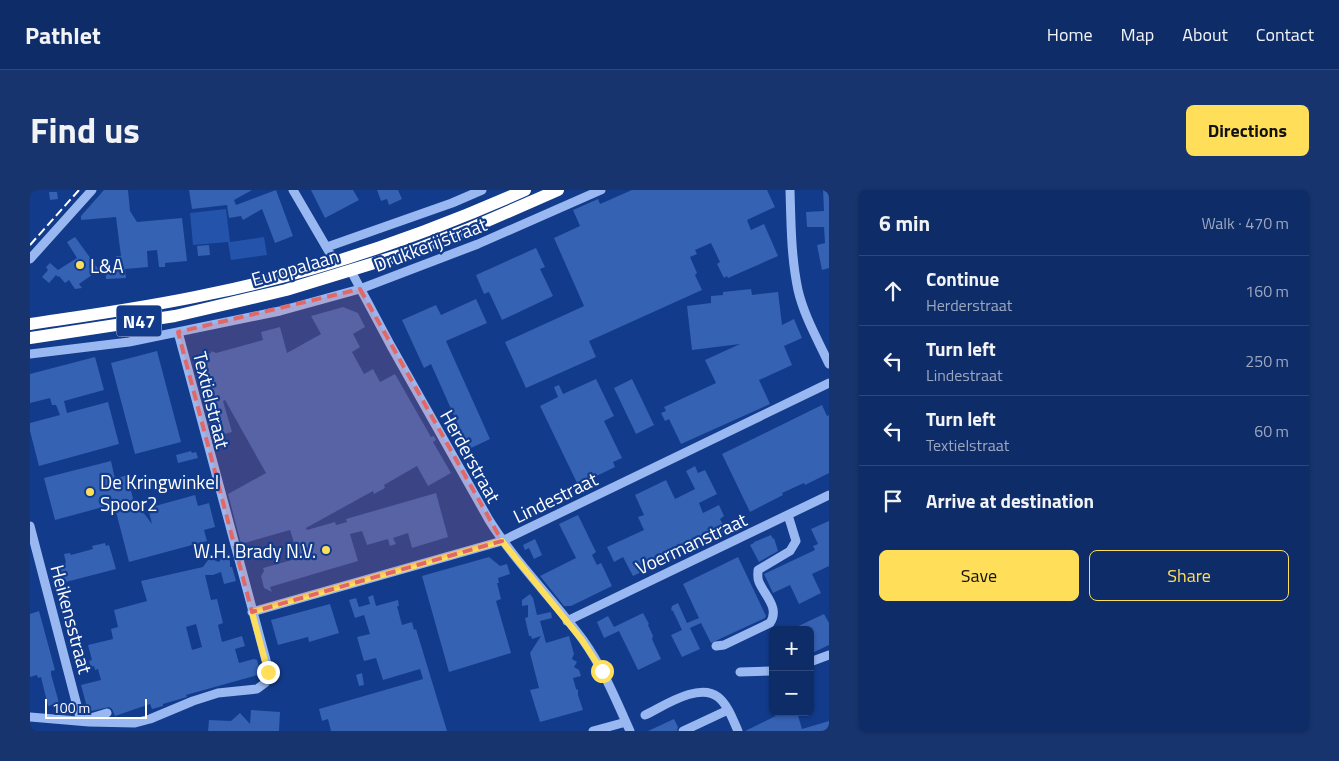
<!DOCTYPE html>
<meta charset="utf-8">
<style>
:root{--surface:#0e2c68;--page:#17346e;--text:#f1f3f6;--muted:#9ba7c0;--line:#2e487c;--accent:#ffdf59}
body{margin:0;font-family:"Titillium Web",sans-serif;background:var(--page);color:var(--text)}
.controls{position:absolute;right:15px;bottom:15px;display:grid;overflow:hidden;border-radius:8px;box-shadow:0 1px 4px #0004}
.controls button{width:45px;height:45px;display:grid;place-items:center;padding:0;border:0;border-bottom:1px solid var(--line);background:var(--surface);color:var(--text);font:25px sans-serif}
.scale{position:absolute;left:15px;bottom:12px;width:102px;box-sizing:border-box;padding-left:5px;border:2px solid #fff;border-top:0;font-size:14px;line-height:18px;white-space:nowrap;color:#fff;-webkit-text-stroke:4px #123b8b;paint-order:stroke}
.stop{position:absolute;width:15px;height:15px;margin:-11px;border:4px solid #ffdf59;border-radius:50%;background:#fff}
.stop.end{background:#ffdf59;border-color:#fff;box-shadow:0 1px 5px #0008}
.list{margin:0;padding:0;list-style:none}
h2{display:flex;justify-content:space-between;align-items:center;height:65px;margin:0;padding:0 20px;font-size:21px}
h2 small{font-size:16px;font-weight:400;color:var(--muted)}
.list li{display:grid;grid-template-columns:32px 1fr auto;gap:15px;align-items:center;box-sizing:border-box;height:70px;padding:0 20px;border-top:1px solid var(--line)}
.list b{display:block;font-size:19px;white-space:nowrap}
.list p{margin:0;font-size:16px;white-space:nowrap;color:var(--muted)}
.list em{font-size:16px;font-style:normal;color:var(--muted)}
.actions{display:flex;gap:10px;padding:15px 20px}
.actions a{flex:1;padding:11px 0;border:1px solid var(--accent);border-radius:8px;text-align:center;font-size:18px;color:var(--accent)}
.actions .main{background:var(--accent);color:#111}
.icon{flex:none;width:28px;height:28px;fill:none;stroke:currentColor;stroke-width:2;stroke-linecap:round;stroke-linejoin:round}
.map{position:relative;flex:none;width:799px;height:541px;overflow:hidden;border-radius:8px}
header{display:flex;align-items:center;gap:30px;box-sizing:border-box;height:70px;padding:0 25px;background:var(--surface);border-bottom:1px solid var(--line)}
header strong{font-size:24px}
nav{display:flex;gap:28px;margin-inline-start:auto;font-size:18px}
.intro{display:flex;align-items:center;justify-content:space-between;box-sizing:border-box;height:120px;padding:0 30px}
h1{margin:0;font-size:35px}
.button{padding:12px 22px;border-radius:8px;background:var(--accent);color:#111;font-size:18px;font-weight:700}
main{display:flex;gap:30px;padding:0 30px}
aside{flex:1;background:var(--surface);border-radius:8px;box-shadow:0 1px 4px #0004}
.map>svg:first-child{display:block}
</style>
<header>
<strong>Pathlet</strong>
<nav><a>Home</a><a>Map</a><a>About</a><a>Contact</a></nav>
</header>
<div class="intro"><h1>Find us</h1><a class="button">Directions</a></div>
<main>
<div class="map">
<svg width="799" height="541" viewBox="0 0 799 541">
<rect width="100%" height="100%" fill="#123b8b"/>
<path fill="#2353ab" d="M196 19 200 52 234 47 237 65 201 70 198 52 163 55 160 23Z"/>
<path fill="#3562b3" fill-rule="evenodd" d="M74 0H98L100 21 107 32 152 28 157 71 135 73V77H129L127 60 117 61 118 77 95 79 96 88 76 89V81L87 80 86 66H91L86 27 51 30V26Z
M159 0H222L204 10 206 15 246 0 263 46 245 53 232 19 213 30 211 26 199 28 197 15 162 19Z
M281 0H323L329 10 295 28Z
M347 0H368L372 9 359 15 357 9 351 11Z
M602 0H737L745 17 717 30 721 40 734 34 748 66 698 88 697 86 694 88 687 74 690 72 681 53 665 60 667 64 660 67 667 83 665 85 672 100 559 151 566 167 496 198 475 152 554 116 524 48 550 36 543 20 568 9 570 14Z
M793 0H799V78L792 80 787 55 795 53 794 37H777L776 22 794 21Z
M19 2H27L28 9 20 10Z
M45 47 69 80 49 94 52 98 45 99 39 90 35 93 29 86 28 87 26 85 19 93 12 87 18 80 16 77 20 73 28 80 47 68 37 52Z
M179 55 180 65 168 66 167 56Z
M506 58 515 77 510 79 523 106 472 130 459 102 454 104 446 85Z
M721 99 722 105 748 102 752 135 764 129 772 148 754 156 762 175 729 190 740 214 651 254 639 229 635 231 631 223 636 221 634 217 686 193 675 170 710 154 662 160 657 116 681 113V106L693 105V102Z
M446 109 457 133 416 151 460 249 439 259 401 174 394 178 372 130 406 115 411 125Z
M313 117 328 123 335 137 323 144 330 157 322 162 334 184 343 179 350 192 365 184 401 247 404 246 406 250 403 252 421 283 398 296 387 276 354 295 355 298 344 304 343 301 276 338 277 340 305 332 306 335 317 332 316 329 406 303 418 347 382 358 378 343 363 348 366 354 360 356 358 349 337 355 332 341 320 344 328 371 240 397 242 402 234 398 231 386 234 381 233 378 269 368 260 340 211 354 198 304 236 283 195 210 193 211 202 242 183 247 180 235 183 234 165 168 175 166 177 162 180 164 182 161 186 163 233 150 231 142 250 137 257 163 291 144 281 126Z
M127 161 151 252 105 264 81 173Z
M65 167 74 200 34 211 37 223 78 212 89 254 9 276 0 241V233L30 225 26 215H22L20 208 0 213V184Z
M566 189 584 226 574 231 592 268 583 272 585 277 548 295 510 216 528 207 524 197 529 195 533 204Z
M602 189 624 235 606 244 584 198Z
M792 215 797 226 799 225V283L775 295 774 293 752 303 753 305 720 322 692 264Z
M161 261 162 263 166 262 168 268 148 273 146 265Z
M81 271 85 289 97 285 103 309 122 334 118 318 165 305 168 316 179 313 185 337 174 340 177 351 99 372 84 314 25 330 14 288Z
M665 276 668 283 675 280 687 304 669 313 673 323 689 315 694 326 690 329 696 341 603 386 593 367 584 372 577 357 614 340 608 327 614 325 605 305 636 290 645 309 665 299 656 281Z
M548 325 566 362 562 365 567 375 571 373 582 396 541 416H534L510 386 546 368 529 334Z
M799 331V376L782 384 791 403 769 414 760 395 743 403 734 384 785 360 783 356 788 354 781 339Z
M741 345 743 349 744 348 748 361 729 372 720 355 724 353V352Z
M505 349 512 365 504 369 499 358 495 360 493 355Z
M75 353 76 356 79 355 86 379 32 393 28 379 32 378 30 374 36 373 34 364 40 363 41 365 63 359 62 356Z
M193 366H196L200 369V377H202L206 391 194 394 191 382 183 385H175L181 410 187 409 193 433 188 435 192 452 212 446 215 456 205 459 209 473 224 469 227 470 231 484 156 505 157 507 133 514V516L122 519 120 514 85 526 82 519 79 517 62 521 57 517 51 495 71 490 68 479 65 480 64 476 61 477 59 471 62 470 58 455 83 449 81 439 88 437 84 420 117 411 111 391 173 377 178 370H184L189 372ZM166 434 172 457 162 460 156 437Z
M459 367 470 376 477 374 480 384 468 388 469 393H467L471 409 466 411 481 463 419 482 392 386Z
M708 367 736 426 735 428 681 453 671 433 660 438 670 459 652 467 641 445 652 440 643 421 641 420 642 416 648 413 657 433 669 428 653 394Z
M500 404 503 408 507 425 521 422 522 428 510 431 516 453 539 446 544 464 542 469 547 472 544 477 549 480 551 486 543 488 546 499 548 500V505L553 520 510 532 500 500 509 498 500 463 511 446 502 449 501 446H499L495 428 498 427V415L492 416V410Z
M343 405 346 416 368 410 369 416H367L372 435 382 432 384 440 386 439 417 541H301L298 529 292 531 289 519 393 489 390 479 353 490 346 468 334 471 327 447 340 444 334 425 325 428 319 410 326 408 329 417 340 414 338 407Z
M300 414 309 443 279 452 278 447 248 455 241 430Z
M9 421 25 480 21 481V484L29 513 18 516 11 487 8 488 7 485 0 487V424Z
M613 423 619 434 618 435 623 446 622 449 631 469 608 480 589 441 574 448 567 432 578 426 584 437Z
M794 424 799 433V455L780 464V440H760Z
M332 483 334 495 329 496 326 485Z
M221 520 250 522 249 541H178L179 530 201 531 210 523 220 534Z
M754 522H767L772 539 799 531V541H715Z
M644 529 648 537 647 541H618Z"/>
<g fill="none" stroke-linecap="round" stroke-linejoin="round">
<path stroke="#99b8f1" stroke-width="9" d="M263 0 305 72
M760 0C761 33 761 67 768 100 774 126 788 150 799 174
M297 57 422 13 452 0
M0 69 62 0
M321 81 361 156 459 330C486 373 523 409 553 450 573 478 586 510 600 541
M0 164 99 152 250 121 330 99 448 54 571 0
M0 336 51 531 77 523
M222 422 472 351 799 193
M537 431 799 305
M686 456 694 455 740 433C750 418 735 406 729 392 727 388 728 384 728 380L760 361 766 351 758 325
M780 472 799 465
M710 482 743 481
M615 525C634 516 669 492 688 507 698 515 703 530 708 541
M0 527 59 532 105 533 120 529 163 511 188 503 227 499 235 493 238 489 237 474 148 142
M563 541 596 532
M653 541 698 520"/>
<path stroke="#fff" stroke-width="12" d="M0 134C60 125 120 117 179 104 288 82 394 45 495 0
M0 148 145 126 256 100 377 63 441 38 528 0"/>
<path stroke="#fff" stroke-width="2" stroke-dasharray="9 4" stroke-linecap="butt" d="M0 55 49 0"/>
</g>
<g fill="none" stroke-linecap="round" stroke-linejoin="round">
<path stroke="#ffdf59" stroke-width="6" d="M238 482 222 422 472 351 552 450 572 481"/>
</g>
<path fill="#e26868" fill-opacity="0.2" stroke="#e26868" stroke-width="4" stroke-dasharray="10 6" stroke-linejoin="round" d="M330 99 472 351 222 422 148 142Z"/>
<g fill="#ffdf59" stroke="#123b8b" stroke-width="2">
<circle cx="50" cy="75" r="5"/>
<circle cx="60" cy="302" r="5"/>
<circle cx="296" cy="360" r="5"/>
</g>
<g text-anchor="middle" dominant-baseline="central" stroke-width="4.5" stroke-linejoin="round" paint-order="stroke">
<rect fill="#123b8b" stroke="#b8c4dc" stroke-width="1" x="86.5" y="115.5" width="45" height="31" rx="4"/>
<g font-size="18" font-weight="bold" fill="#fff">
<text x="109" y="131">N47</text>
</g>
<g font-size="19" fill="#fff" stroke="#123b8b">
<text transform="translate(400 54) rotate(-21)">Drukkerijstraat</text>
<text transform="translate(265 77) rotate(-16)">Europalaan</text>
<text transform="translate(182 210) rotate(76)">Textielstraat</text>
<text transform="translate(441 266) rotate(61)">Herderstraat</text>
<text transform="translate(525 307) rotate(-26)">Lindestraat</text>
<text transform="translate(661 353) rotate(-25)">Voermanstraat</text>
<text transform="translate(42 429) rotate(75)">Heikensstraat</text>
</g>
<g font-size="19" fill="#fff" stroke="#123b8b" text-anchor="start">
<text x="60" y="75">L&amp;A</text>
<text x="70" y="291">De Kringwinkel<tspan x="70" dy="22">Spoor2</tspan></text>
<text x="286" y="360" text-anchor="end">W.H. Brady N.V.</text>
</g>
</g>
</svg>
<div class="controls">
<button>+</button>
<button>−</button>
</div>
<div class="scale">100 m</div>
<div class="stop" style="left:572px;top:481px"></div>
<div class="stop end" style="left:238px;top:482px"></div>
</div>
<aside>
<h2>6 min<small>Walk · 470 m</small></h2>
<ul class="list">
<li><svg class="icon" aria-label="ahead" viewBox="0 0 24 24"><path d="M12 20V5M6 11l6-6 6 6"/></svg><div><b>Continue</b><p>Herderstraat</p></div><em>160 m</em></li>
<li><svg class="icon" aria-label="left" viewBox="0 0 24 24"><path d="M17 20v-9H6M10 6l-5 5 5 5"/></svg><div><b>Turn left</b><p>Lindestraat</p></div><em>250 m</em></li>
<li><svg class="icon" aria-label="left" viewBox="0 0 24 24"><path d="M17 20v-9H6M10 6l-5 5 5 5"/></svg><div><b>Turn left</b><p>Textielstraat</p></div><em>60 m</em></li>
<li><svg class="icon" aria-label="arrive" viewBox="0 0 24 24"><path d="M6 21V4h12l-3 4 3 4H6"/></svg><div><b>Arrive at destination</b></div></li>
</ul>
<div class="actions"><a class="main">Save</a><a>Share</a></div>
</aside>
</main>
